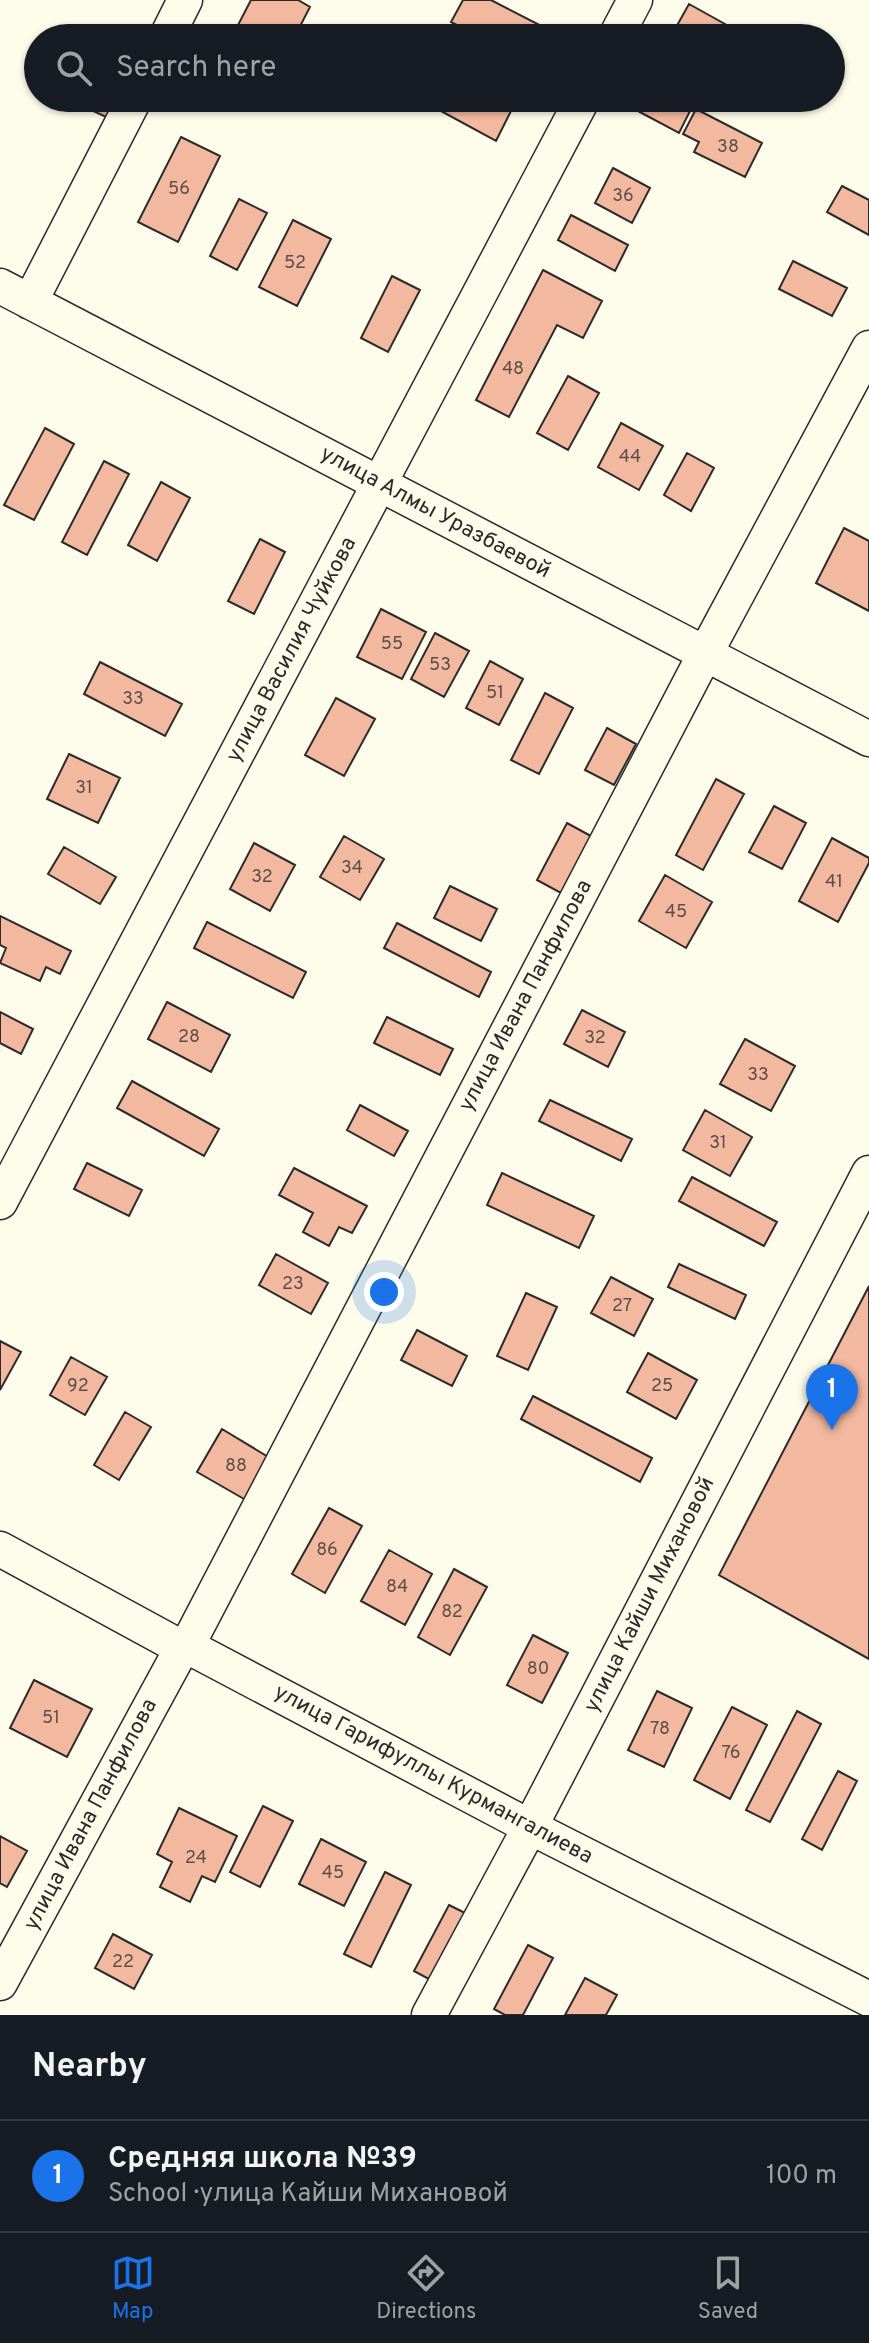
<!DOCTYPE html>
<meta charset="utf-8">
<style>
:root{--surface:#171b24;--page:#242831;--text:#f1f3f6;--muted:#9ea1a6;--line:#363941;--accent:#1a73e8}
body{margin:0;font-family:Overpass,sans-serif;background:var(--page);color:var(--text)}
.you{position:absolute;left:384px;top:1292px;width:28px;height:28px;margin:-20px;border:6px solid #fff;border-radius:50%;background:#1a73e8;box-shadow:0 0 0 12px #1a73e833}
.badge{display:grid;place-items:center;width:52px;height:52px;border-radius:50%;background:var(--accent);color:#fff;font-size:26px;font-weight:700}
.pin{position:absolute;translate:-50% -66px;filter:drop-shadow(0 2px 4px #0008)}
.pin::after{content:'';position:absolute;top:42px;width:28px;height:24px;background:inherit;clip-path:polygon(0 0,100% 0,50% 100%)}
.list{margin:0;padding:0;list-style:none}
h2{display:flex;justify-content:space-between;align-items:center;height:104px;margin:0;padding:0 32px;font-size:34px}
h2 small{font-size:26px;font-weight:400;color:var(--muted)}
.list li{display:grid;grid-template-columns:52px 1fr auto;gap:24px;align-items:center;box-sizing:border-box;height:112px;padding:0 32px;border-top:2px solid var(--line)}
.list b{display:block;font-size:30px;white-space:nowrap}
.list p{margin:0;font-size:26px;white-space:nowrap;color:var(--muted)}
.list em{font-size:26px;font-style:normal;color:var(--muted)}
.icon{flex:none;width:44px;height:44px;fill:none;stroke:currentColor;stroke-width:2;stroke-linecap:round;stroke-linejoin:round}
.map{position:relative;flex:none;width:869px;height:2015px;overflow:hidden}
.search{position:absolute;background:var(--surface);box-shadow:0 2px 6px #0004;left:24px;right:24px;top:24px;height:88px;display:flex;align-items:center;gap:20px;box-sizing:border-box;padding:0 28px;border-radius:44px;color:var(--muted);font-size:30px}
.sheet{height:216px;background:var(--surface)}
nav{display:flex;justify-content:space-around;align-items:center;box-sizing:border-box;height:112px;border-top:2px solid var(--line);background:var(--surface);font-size:22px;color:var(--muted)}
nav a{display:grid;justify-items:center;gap:4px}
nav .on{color:var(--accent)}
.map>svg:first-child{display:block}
</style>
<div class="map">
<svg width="869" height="2015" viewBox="0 0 869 2015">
<rect width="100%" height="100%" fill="#fdfbea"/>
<path fill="#f2b8a0" stroke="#2b2b2b" stroke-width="2" d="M251 0H298L310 7 294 38H263L238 25Z
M463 0H491L557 34 555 38H481L451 22Z
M689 4 750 38H670Z
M66 98H118L108 118Z
M417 98H490L512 109 496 141Z
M643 98H669L691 109 679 133 636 110Z
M696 109 762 143 745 177 694 152 699 142 683 134Z
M181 137 220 156 178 242 138 222Z
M613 168 650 188 632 223 595 203Z
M842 186 869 200V235L827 212Z
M239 199 267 213 237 270 210 256Z
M571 215 628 245 615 271 558 240Z
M293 220 331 239 297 306 259 287Z
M793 261 847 288 832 316 779 289Z
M543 270 602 301 583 338 557 325 509 417 476 400Z
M392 276 420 290 388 352 361 338Z
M568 376 599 393 568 450 537 433Z
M621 423 663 446 639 490 598 467Z
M45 428 74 444 34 520 4 505Z
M687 453 714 468 691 511 664 495Z
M104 461 129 474 87 555 62 542Z
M161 482 190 498 157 561 128 545Z
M844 528 869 541V611L816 583Z
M260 539 285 552 254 614 228 601Z
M381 609 426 632 402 679 357 657Z
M435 633 469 651 444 697 411 679Z
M490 661 523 679 499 725 466 708Z
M100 662 182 704 165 736 84 694Z
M545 693 573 708 539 774 511 760Z
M336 698 375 719 344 776 305 755Z
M607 728 636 744 614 785 585 770Z
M69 754 120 778 98 823 47 799Z
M716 779 744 794 703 870 676 855Z
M774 806 806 823 782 869 749 852Z
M567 823 600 841 570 898 537 880Z
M344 836 384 859 360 900 320 877Z
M832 838 869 858V863L838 922 799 901Z
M254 843 295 865 270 911 230 889Z
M64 847 116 877 100 904 48 874Z
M665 875 712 902 686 948 639 921Z
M450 886 497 909 481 941 434 918Z
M0 916 71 951 60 974 46 967 40 981 0 963 6 948 0 945Z
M207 922 306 972 293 998 194 948Z
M397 923 491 972 479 997 384 948Z
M167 1002 230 1035 211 1072 148 1039Z
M582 1010 625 1032 608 1067 564 1044Z
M0 1012 33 1029 21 1054 0 1043Z
M387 1017 453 1049 440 1075 374 1043Z
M745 1039 795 1066 771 1111 720 1084Z
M132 1081 219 1129 204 1156 117 1108Z
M550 1100 632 1139 621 1161 539 1121Z
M360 1105 408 1131 394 1156 347 1130Z
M705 1110 752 1137 730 1176 683 1150Z
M87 1163 142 1190 129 1216 74 1189Z
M294 1168 367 1206 352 1233 339 1227 329 1246 303 1232 313 1213 279 1195Z
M502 1173 594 1216 579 1248 487 1205Z
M692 1177 777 1222 764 1246 679 1201Z
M276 1254 328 1283 311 1314 259 1285Z
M679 1264 746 1295 735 1319 668 1287Z
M611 1277 653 1299 634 1336 591 1313Z
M869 1286V1659L719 1575Z
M526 1293 557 1307 528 1370 497 1356Z
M417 1330 467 1356 452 1386 401 1360Z
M0 1341 21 1352 0 1390Z
M648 1353 697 1380 676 1419 627 1392Z
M71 1357 107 1377 85 1415 50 1395Z
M533 1396 652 1458 640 1482 521 1419Z
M125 1412 151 1427 119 1480 94 1465Z
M222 1429 275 1461 251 1503 197 1472Z
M329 1508 362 1526 325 1593 292 1574Z
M389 1550 432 1574 405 1625 361 1601Z
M454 1569 487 1587 450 1655 418 1637Z
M533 1635 568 1653 542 1703 507 1685Z
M34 1680 92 1709 67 1757 10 1728Z
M657 1691 692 1708 664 1767 628 1750Z
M732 1707 767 1725 730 1799 694 1780Z
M797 1711 821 1724 770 1822 746 1810Z
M838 1771 857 1781 822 1850 802 1839Z
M263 1806 293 1821 260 1887 230 1872Z
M179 1808 237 1836 215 1882 202 1876 190 1902 160 1887 172 1862 157 1854Z
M0 1836 27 1851 7 1887 0 1883Z
M321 1839 366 1862 344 1906 299 1884Z
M385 1872 411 1885 371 1967 344 1954Z
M449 1905 473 1917 438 1984 414 1971Z
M113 1934 152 1955 134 1989 95 1968Z
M528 1945 553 1958 523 2015H505L494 2009Z
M585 1978 617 1995 606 2015H565Z"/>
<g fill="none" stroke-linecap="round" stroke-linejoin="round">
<defs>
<path id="minor" d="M166 38 185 0
M615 38 635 0
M0 286 869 739
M30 302 135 98
M0 1202 583 98
M0 1549 182 1648 187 1646 530 1827 869 1999
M187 1646 705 654 869 348
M0 1983 182 1648
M429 2015 530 1827 869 1173"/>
</defs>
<use href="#minor" stroke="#2b2b2b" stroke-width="37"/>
<use href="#minor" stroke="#fdfbea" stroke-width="34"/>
</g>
<g text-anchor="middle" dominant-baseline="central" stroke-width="6" stroke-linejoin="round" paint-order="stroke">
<g font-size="18" fill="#5d4e48">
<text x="728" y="147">38</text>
<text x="179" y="189">56</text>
<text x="623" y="196">36</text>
<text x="295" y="263">52</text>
<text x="513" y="369">48</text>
<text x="630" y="457">44</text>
<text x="392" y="644">55</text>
<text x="440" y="665">53</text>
<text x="495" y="693">51</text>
<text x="133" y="699">33</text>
<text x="84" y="788">31</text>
<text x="352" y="868">34</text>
<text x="262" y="877">32</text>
<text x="834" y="882">41</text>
<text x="676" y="912">45</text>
<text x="189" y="1037">28</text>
<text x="595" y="1038">32</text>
<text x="758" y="1075">33</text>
<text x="718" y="1143">31</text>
<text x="293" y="1284">23</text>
<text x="622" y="1306">27</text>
<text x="78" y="1386">92</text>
<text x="662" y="1386">25</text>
<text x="236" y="1466">88</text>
<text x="327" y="1550">86</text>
<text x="397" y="1587">84</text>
<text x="452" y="1612">82</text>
<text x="538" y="1669">80</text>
<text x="51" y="1718">51</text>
<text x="660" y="1729">78</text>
<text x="731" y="1753">76</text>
<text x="196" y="1858">24</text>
<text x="333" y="1873">45</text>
<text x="123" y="1962">22</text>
</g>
<g font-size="22" fill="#2b2b2b" stroke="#fdfbea">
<text transform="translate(435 513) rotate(28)">улица Алмы Уразбаевой</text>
<text transform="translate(292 650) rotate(-62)">улица Василия Чуйкова</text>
<text transform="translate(526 996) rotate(-62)">улица Ивана Панфилова</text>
<text transform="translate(650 1595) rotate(-63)">улица Кайши Михановой</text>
<text transform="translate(433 1775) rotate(28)">улица Гарифуллы Курмангалиева</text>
<text transform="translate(91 1815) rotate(-62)">улица Ивана Панфилова</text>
</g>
</g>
</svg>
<div class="you"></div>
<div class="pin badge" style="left:832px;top:1430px">1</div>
<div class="search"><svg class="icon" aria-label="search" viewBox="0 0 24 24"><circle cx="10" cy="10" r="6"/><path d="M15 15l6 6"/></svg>Search here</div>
</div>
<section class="sheet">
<h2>Nearby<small></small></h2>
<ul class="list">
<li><span class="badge">1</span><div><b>Средняя школа №39</b><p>School · улица Кайши Михановой</p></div><em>100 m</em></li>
</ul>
</section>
<nav>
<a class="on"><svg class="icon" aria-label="map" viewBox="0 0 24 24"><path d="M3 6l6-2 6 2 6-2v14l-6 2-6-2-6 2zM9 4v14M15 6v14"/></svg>Map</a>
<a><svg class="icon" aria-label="directions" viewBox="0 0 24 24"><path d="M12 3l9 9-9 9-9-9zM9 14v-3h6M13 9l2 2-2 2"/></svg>Directions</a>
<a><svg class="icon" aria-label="saved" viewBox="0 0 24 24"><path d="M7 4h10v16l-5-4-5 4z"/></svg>Saved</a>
</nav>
